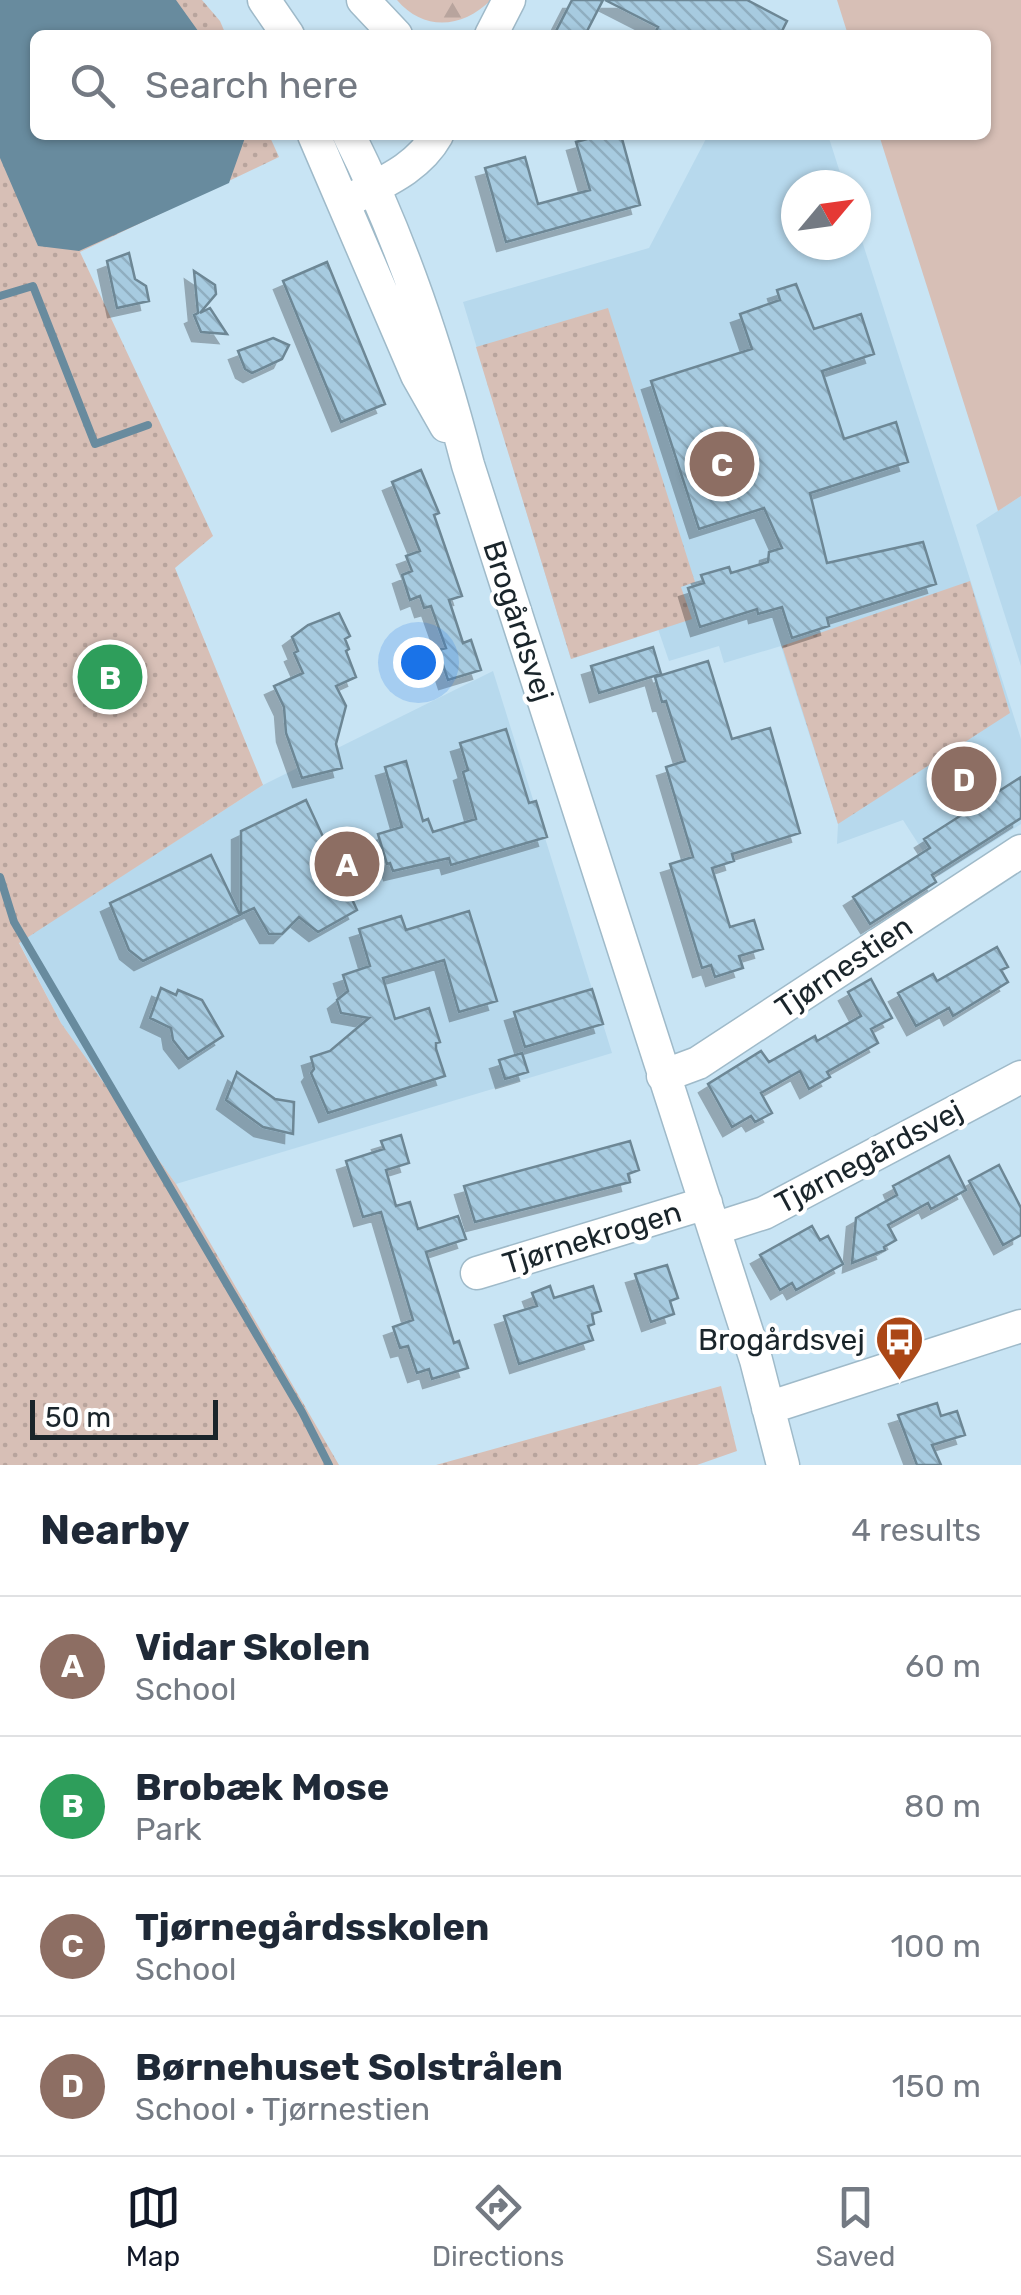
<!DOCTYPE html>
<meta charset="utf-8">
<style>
:root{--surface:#fff;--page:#f2f2f3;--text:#1f2937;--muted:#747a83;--line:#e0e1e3;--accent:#111827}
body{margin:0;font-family:Rubik,sans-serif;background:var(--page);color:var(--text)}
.compass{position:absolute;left:781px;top:170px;width:90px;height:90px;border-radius:50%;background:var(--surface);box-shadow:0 2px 8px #0004;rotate:61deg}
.scale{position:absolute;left:30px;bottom:25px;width:188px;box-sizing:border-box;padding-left:10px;border:5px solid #1a252b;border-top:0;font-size:28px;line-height:35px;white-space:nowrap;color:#1a252b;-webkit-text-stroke:8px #fff;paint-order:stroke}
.you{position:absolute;left:418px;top:662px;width:35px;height:35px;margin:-25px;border:8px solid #fff;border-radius:50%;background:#1a73e8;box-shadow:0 0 0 15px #1a73e833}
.badge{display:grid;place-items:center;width:65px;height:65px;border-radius:50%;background:var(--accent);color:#fff;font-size:32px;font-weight:700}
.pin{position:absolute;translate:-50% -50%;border:5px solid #fff;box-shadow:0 2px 10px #0006}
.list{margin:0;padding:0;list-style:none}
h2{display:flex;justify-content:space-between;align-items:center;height:130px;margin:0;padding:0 40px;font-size:42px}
h2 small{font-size:32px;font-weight:400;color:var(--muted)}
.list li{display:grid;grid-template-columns:65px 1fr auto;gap:30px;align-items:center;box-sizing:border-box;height:140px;padding:0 40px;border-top:2px solid var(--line)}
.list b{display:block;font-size:38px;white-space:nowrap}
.list p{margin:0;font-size:32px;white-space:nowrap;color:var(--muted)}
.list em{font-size:32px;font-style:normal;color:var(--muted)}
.icon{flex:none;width:55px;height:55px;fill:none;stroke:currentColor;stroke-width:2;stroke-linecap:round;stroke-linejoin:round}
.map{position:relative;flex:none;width:1021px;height:1465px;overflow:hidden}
.search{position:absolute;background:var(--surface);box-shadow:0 2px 8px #0004;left:30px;right:30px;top:30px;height:110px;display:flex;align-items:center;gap:25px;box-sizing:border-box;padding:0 35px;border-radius:15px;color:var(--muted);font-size:38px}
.sheet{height:690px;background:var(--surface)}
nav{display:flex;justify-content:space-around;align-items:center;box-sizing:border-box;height:140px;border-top:2px solid var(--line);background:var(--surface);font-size:28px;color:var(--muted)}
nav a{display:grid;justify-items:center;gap:5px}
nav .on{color:var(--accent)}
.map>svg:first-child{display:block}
</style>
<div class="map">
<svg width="1021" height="1465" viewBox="0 0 1021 1465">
<defs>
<pattern id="forest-firs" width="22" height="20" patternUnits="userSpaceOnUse" patternTransform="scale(2.5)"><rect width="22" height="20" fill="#d7bfb6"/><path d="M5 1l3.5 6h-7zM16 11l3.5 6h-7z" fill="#b8a49d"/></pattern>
<pattern id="park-dots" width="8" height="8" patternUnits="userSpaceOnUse" patternTransform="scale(2.5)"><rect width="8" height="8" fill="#d7bfb6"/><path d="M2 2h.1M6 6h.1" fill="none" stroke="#b8a49d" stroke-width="1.8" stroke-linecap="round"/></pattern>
<pattern id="building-back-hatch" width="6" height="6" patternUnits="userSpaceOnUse" patternTransform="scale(2.5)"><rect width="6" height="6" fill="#a7cbe0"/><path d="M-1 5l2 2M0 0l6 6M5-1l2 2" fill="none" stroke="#8faec0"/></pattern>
<filter id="shadow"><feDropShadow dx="-9" dy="9" stdDeviation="0" flood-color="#0004"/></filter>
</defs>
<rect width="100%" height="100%" fill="#c8e4f4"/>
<path fill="#b7d9ed" d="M708 135H828L844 185H796V245H856V222L1021 739V824L939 876 903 820 837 844 838 824 781 646 724 663 719 646 669 661 658 629 571 659 463 302 649 248Z
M1021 496V666L976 525Z
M493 671 612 1053 176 1184 61 1023 19 942 263 785Z"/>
<path fill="url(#forest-firs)" d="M397 0H491C463 28 424 32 397 0Z"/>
<path fill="url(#park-dots)" d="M0 0H202L220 21 226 35H35V135H269L279 157 80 252 213 536 175 568 263 785 19 943 61 1023 176 1184 339 1465H0Z
M608 308 695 582 681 587 692 619 571 659 476 347Z
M970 581 1010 713 838 824 782 646Z
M721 1386 737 1451 697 1465H436Z"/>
<path fill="#d7bfb6" d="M837 0H1021V496L998 511 879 135H986V35H848Z"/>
<path fill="#688b9e" d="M0 0H176L201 35H35V135H246L229 183 79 251 38 246 0 158Z"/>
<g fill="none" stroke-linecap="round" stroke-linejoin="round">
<path stroke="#688b9e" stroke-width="8" d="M0 296 33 286 95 444 148 425
M0 877 14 922 302 1412 329 1465"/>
</g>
<path fill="url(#building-back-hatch)" stroke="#6d8795" stroke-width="2.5" filter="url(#shadow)" d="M572 0H603L585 35H554Z
M605 0H747L787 21 780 35H654L658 27Z
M602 135H621L640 205 506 242 485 168 525 157 538 204 590 190 576 142Z
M129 253 135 279 146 286 149 301 117 308 107 261Z
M327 262 385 404 341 422 283 281Z
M194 271 215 285 216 294 200 313 210 308 227 334 201 332 194 315 198 313Z
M796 284 814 329 861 314 874 354 822 371 844 439 896 422 908 462 810 493 827 563 923 542 936 584 827 618 829 626 792 638 782 607 758 614 757 609 700 627 688 588 704 583 701 575 729 567 731 573 768 562 769 552 782 548 764 508 699 529 651 381 752 349 740 314 780 300 777 290Z
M273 338 289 345 282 359 252 373 245 369 238 351Z
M421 470 439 513 434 515 462 596 449 600 463 643 471 640 481 670 448 680 438 650 446 648 431 606 424 608 420 596 410 600 402 575 412 571 406 556 420 551 392 482Z
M339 613 350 636 345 639 349 649 346 651 356 677 336 686 346 706 336 744 342 768 302 778 286 733 284 707 274 686 303 673 294 653 298 651 292 637 308 625Z
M653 647 661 674 599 693 591 666Z
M708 661 732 739 770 728 800 833 732 854 734 861 712 868 730 927 754 920 763 949 739 956 743 968 715 977 711 965 702 968 670 864 693 857 666 767 685 761 666 701 662 702 655 677Z
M506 729 529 803 536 801 547 837 451 865 449 858 393 871 390 863 387 864 378 834 402 827 385 767 406 761 423 821 428 819 433 832 476 819 463 772 468 770 460 743Z
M1021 777V818L932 875 936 882 870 924 853 897 930 848 924 839Z
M306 800 357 910 318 932 299 917 282 934H269L254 908 241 914V831Z
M211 855 240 915 143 961 129 950 110 903Z
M469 911 497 1001 459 1012 444 960 383 978 395 1019 429 1008 440 1042 436 1043V1049L445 1076 328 1113 311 1073 314 1069 311 1057 330 1051 369 1018 341 1013 337 1000 348 991 343 975 370 966 359 929 401 916 406 930Z
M997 947 1008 967 1001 970 1008 982 953 1016 949 1008 916 1026 898 993 933 974 937 981Z
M871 979 892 1018 871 1029 878 1043 827 1072 830 1077 809 1089 800 1071 761 1093 772 1113 755 1122 751 1116 732 1127 708 1084 761 1051 769 1062 815 1036 817 1041 861 1016 848 992Z
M161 988 176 995 178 990 202 1000 223 1036 188 1059 173 1040 171 1028 150 1018Z
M592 989 603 1024 525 1047 514 1012Z
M522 1053 528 1072 505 1079 499 1060Z
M237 1072 275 1099 294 1102 293 1134 263 1127 226 1100Z
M401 1135 409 1163 386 1170 396 1206 410 1202 418 1229 458 1216 466 1239 426 1252 454 1343 459 1341 468 1368 432 1379 429 1369 417 1373 408 1346 400 1348 393 1327 413 1320 381 1212 363 1217 346 1161 384 1149 381 1141Z
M630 1141 639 1170 628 1174 630 1182 475 1222 464 1186Z
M949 1156 966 1190 931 1209 928 1203 888 1225 896 1240 884 1247 885 1250 852 1263 856 1218 897 1195 893 1186Z
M999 1165 1021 1208V1235L1003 1245 969 1181Z
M812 1226 820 1240 828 1236 843 1264 796 1290 792 1283 780 1290 760 1255Z
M667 1265 678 1298 670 1301 674 1314 651 1322 635 1274Z
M550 1286 554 1298 593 1286 601 1311 592 1314 594 1324 588 1326 593 1340 519 1364 504 1316 537 1306 532 1293Z
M937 1403 941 1416 957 1411 965 1435 932 1445 941 1465H917L898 1415Z"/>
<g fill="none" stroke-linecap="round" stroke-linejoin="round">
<defs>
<path id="minor" d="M264 0 288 35
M363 0 396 35
M491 35 509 0
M314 135 417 375 446 426
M349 135C402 241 438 350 468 465L756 1360 783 1465
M355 197C386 181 419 167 437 135
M663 1076 698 1063 1021 851
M714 1229 764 1213 1021 1077
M477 1273 706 1203
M768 1408 1021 1326"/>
</defs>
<use href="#minor" stroke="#9fbac9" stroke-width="35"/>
<use href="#minor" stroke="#fff" stroke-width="32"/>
</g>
<defs>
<symbol id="bus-pin" viewBox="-11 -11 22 30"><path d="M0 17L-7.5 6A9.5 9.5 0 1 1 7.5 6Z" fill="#ab4716" stroke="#fff"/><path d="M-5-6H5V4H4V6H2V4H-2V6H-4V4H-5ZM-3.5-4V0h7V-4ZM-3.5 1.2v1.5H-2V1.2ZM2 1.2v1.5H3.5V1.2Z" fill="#fff"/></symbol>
</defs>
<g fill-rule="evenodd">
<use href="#bus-pin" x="872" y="1312" width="55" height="75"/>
</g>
<g text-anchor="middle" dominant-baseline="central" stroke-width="8" stroke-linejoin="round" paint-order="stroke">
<g font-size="30" fill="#1a252b" stroke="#fff">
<text transform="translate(518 621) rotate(72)">Brogårdsvej</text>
<text transform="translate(844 967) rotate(-34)">Tjørnestien</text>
<text transform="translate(869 1157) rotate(-28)">Tjørnegårdsvej</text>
<text transform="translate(592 1238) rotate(-17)">Tjørnekrogen</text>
</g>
<g font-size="30" fill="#1a252b" stroke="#fff" text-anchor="end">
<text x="865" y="1340">Brogårdsvej</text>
</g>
</g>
</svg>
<svg class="compass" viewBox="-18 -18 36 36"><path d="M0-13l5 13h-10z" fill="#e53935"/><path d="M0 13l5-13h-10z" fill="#747a83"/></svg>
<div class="scale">50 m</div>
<div class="you"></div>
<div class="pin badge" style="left:347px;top:864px;background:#8d6e63">A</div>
<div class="pin badge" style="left:110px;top:677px;background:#2e9e5b">B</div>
<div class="pin badge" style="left:722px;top:464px;background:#8d6e63">C</div>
<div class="pin badge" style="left:964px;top:779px;background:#8d6e63">D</div>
<div class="search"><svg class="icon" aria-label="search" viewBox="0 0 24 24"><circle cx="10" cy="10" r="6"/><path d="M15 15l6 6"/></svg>Search here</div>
</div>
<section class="sheet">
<h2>Nearby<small>4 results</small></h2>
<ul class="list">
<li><span class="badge" style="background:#8d6e63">A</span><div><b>Vidar Skolen</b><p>School</p></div><em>60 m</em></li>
<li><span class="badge" style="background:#2e9e5b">B</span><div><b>Brobæk Mose</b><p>Park</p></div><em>80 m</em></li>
<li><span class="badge" style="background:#8d6e63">C</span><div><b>Tjørnegårdsskolen</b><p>School</p></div><em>100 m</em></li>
<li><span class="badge" style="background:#8d6e63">D</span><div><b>Børnehuset Solstrålen</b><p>School · Tjørnestien</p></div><em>150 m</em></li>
</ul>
</section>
<nav>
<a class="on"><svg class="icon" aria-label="map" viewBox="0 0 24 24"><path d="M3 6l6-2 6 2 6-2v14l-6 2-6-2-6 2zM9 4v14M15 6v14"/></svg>Map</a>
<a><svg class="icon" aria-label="directions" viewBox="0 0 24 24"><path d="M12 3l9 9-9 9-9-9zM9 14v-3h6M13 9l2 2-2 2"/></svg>Directions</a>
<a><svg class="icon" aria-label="saved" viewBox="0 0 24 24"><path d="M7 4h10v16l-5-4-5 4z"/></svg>Saved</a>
</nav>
